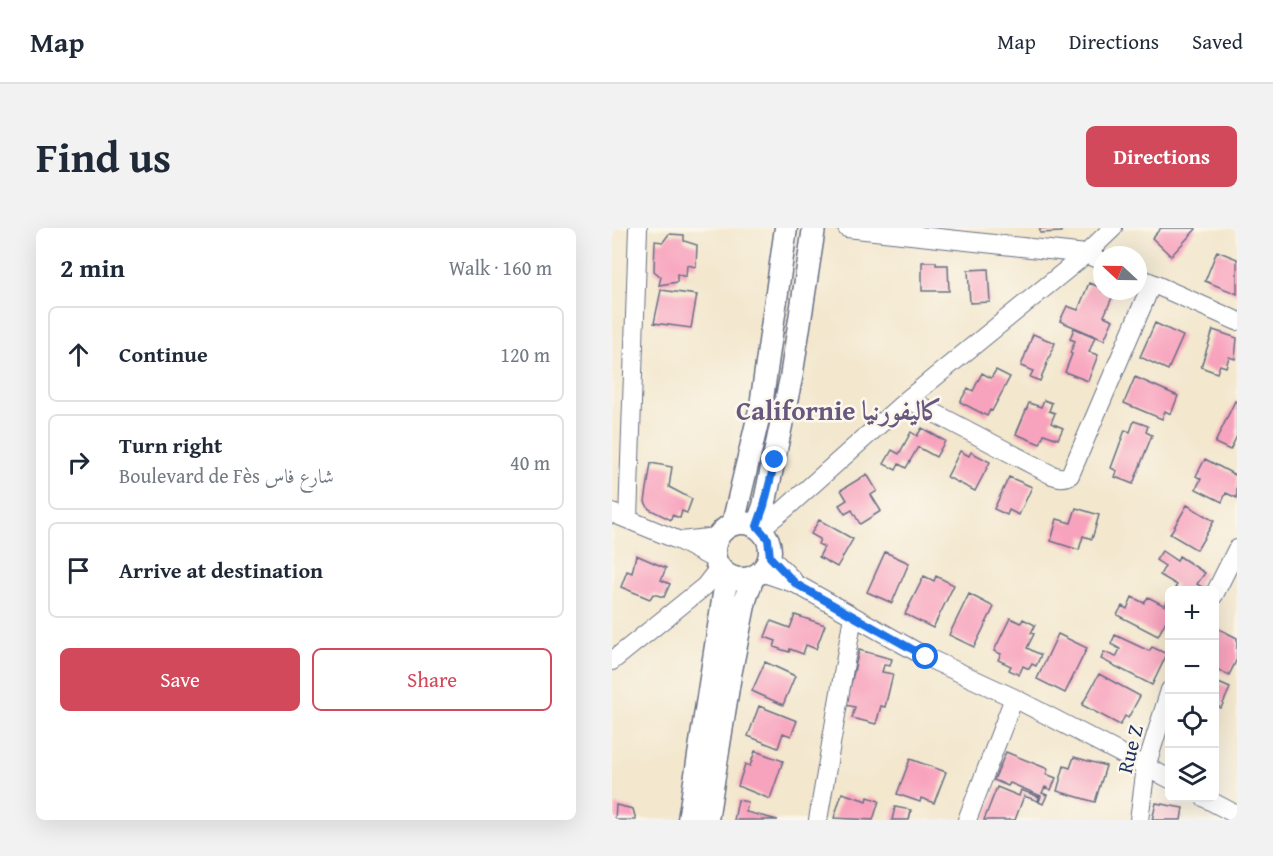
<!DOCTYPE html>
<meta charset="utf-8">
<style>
:root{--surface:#fff;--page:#f2f2f3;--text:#1f2937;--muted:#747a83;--line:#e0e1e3;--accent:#d1495b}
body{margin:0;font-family:"Gentium Book Plus",Amiri,serif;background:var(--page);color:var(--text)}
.controls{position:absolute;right:18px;bottom:18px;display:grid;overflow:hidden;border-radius:9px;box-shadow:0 6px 24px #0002}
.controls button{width:54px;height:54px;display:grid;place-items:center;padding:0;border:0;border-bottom:2px solid var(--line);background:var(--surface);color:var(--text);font:30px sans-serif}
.compass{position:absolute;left:481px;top:18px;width:54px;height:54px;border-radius:50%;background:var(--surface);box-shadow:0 6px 24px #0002;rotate:292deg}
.stop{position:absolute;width:18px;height:18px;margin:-14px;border:4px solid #1a73e8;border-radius:50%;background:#fff}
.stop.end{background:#1a73e8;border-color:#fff;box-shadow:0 2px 6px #0008}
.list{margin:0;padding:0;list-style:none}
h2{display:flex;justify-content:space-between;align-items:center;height:78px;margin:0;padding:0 24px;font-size:26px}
h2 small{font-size:20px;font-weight:400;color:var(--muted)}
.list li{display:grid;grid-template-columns:39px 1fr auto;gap:18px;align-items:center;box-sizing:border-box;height:96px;margin:0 12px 12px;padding:0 12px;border:2px solid var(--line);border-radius:9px}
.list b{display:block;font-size:22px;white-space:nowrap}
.list p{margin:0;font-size:20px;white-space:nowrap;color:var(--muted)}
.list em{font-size:20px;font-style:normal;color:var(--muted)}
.actions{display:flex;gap:12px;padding:18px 24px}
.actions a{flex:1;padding:14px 0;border:2px solid var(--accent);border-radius:9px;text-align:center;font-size:21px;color:var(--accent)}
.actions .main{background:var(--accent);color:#fff}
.icon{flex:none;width:33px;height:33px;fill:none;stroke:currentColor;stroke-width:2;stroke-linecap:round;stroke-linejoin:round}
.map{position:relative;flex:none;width:625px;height:592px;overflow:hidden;border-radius:9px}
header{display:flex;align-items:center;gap:36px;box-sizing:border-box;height:84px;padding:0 30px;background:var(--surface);border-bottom:2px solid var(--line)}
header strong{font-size:28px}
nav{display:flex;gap:33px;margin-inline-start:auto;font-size:21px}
.intro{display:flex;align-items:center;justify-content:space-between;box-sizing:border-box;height:144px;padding:0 36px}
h1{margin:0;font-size:42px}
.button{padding:15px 27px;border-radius:9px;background:var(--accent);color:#fff;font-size:21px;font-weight:700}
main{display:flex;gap:36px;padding:0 36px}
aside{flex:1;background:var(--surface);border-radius:9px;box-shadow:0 6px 24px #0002}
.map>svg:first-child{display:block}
</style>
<header>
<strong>Map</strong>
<nav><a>Map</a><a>Directions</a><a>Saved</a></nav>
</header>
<div class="intro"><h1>Find us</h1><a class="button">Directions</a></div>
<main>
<aside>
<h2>2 min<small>Walk · 160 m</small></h2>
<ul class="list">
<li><svg class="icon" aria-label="ahead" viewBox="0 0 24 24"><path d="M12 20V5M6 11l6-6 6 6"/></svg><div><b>Continue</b></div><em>120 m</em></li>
<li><svg class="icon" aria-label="right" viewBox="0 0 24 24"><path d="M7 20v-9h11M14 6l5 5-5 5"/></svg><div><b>Turn right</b><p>Boulevard de Fès شارع فاس</p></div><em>40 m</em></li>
<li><svg class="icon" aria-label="arrive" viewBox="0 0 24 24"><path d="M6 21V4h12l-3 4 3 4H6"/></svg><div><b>Arrive at destination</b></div></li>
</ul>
<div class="actions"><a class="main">Save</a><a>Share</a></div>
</aside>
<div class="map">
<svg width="625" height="592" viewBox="0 0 625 592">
<rect width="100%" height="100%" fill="#fbf7ec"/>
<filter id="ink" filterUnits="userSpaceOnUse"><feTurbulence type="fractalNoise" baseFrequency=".0167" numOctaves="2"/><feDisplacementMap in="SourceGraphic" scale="12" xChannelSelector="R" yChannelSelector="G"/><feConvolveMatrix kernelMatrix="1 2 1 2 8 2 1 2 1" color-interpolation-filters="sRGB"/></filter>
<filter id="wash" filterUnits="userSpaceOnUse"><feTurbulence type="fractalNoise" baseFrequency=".008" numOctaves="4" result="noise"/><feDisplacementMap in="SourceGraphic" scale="24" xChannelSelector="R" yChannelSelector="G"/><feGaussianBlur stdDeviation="1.35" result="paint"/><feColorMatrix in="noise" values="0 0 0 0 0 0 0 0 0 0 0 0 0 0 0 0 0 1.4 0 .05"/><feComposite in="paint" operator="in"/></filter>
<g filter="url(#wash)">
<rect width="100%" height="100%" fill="#f3e7cd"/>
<g id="blocks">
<path fill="#f8a3bd" d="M428 0H449V4L428 5Z
M549 0H583L584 1 559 28 540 10Z
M57 6 72 7V13L85 17 84 39 75 37 74 49 65 46V54L47 57 49 49 42 43 43 13 51 14Z
M605 23 625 31V66L593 53Z
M310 34H324V37H336L337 63H310Z
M376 41 378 74 358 75 356 42Z
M477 55 490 60V63L502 65 492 88 501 92 492 112 448 93 455 78 466 82Z
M49 62 85 67 79 100 42 95Z
M543 95 571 108 556 142 528 129Z
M462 100 483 109 477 124 486 127 476 153 453 144 460 126 458 125 463 113 458 111Z
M601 102 625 110 623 131 617 129 614 139 608 137 605 145 589 139Z
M421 106 443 115 428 153 418 149 421 143 409 138Z
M384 142 398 149 380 183 378 182 375 188 348 174 356 160 361 163 370 145 379 150Z
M523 149 566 168 559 186 553 183 550 191 512 175Z
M432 172 440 175 437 183 443 185 439 195 451 200 446 211 432 206 428 216 404 206 417 175 429 179Z
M623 173 625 174V208L618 222 603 215Z
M522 193 536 198 534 204 540 207 521 256 503 249 505 243 499 240 513 202 518 204Z
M310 200 333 213 324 229 306 219 294 240 287 236 284 242 272 236 280 222 287 226 299 204 305 208Z
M348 223 357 228 359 224 378 234 363 263 335 249Z
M593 231 625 248V270L614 265 610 274 584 261 589 251 584 248Z
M39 235 60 239 57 259 80 271 75 285 70 283 68 290 60 287 59 292 37 281 33 274Z
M255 246 265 263 259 267 269 283 248 296 240 282 233 286 227 277 235 272 229 262Z
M397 249 420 259 407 287 397 282 395 287 382 281Z
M575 277 602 293 585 322 558 306Z
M464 280 487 287 480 311 471 308 467 322 439 313 445 291 459 295Z
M207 292 241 311 225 339 207 329 212 319 206 316 208 311 199 306Z
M550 323 565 333 567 328 593 345 585 356 590 359 588 362H568L563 360 565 357 548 347 553 338 544 332Z
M273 324 297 335 280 375 255 364Z
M24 327 54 340 49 352 58 356 52 369 41 366 38 371 9 359 15 343 20 345Z
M312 348 322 353 324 348 342 357 321 400 293 386Z
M357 366 382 379 362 419 337 407Z
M520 369 532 375 536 369 553 378 555 373 558 374V385L546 408 505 387 510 378 515 381Z
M183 387 213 397 204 421 194 417 191 426 178 421 177 424 162 419 164 413 153 409 159 393 178 400Z
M398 390 409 395 411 391 423 397 419 405 422 406 415 420 429 427 424 438 420 436 417 441 411 438 407 447 397 442 399 438 386 432 389 426 382 423Z
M605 400 625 410V431L617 447 602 440V406Z
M446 406 475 420 453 465 425 451Z
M503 407 537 423 540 419 555 426 540 457 489 431 492 424 504 429 508 421 499 416Z
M247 422 280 431 278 438 272 437 270 444 281 446 273 479 269 478 264 496 240 490 243 479 234 477Z
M153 434 183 448 171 477 140 463Z
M487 446 528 468 516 490 513 488 508 497 470 477Z
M602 453 618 460 609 480 605 478 602 485Z
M147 478 185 493 179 508 171 505 166 520 136 508Z
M143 523 171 533 158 571 126 558 133 536 138 538Z
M394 524 436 541 434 546 444 550 439 562 433 559 430 565 435 567 431 576 427 574 429 568 398 555 396 558 382 552Z
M462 529 494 538 483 574 445 563 452 538 458 540Z
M298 531 334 544 322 575 309 570 308 574 285 566Z
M385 559 407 568 409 562 427 569 426 573 412 568 403 592H372Z
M230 565 255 573 256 569 267 573 261 592 222 590Z
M126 572 136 574 134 584 166 592H122Z
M544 575 571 580 569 592H540Z
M4 577 21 581 24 592H3Z
M283 579 299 582 297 592H280Z"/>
</g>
</g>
<g filter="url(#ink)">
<use href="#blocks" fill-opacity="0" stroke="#676f85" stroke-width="1.5"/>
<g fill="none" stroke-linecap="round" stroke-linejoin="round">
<defs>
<path id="minor" d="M235 0 474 26 490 33
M526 49 625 93
M296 171 438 246C445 249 451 251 458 247L540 55
M0 285 68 313 104 332
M16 291 26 0
M148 301 173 281 296 171 474 26 501 0
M69 313 105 309
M158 329 181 352
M149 344 184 356 314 429 402 470 558 551
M602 367 625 321
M0 433 93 358 107 340
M593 570 625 587
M206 592 241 388
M355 592 402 470
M527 592 534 539 558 462"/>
<path id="major" d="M102 323a28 28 0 1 1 56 0a28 28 0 1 1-56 0Z
M121 296 149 178 174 0
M145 298 152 278 179 150 202 0
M77 592 115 347
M95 592 118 447 133 372 141 349"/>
</defs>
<use href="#minor" stroke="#676f85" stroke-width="20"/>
<use href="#major" stroke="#676f85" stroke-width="25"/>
<use href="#minor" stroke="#fff" stroke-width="18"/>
<use href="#major" stroke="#fff" stroke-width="22"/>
</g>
</g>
<g fill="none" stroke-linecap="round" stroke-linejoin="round" filter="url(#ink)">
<path stroke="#1a73e8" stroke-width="8" d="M163 232 152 278 145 298 156 311 158 329 184 356 314 429"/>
</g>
<g text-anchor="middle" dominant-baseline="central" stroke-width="5" stroke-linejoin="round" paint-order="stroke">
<g font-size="21" fill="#1b2f5e" stroke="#fbf7ec">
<text transform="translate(518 521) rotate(-76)">Rue Z</text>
</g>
<g font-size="27" font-weight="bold" fill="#68587f" stroke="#fbf7ec">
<text x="227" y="182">Californie كاليفورنيا</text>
</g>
</g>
</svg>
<div class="controls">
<button>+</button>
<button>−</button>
<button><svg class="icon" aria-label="locate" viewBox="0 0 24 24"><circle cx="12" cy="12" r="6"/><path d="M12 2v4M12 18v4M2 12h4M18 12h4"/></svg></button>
<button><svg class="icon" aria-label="layers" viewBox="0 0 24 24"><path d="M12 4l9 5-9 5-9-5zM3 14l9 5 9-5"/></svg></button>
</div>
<svg class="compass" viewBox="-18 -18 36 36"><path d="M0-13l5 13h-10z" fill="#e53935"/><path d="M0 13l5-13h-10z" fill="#747a83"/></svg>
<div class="stop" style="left:314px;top:429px"></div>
<div class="stop end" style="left:163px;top:232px"></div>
</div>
</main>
